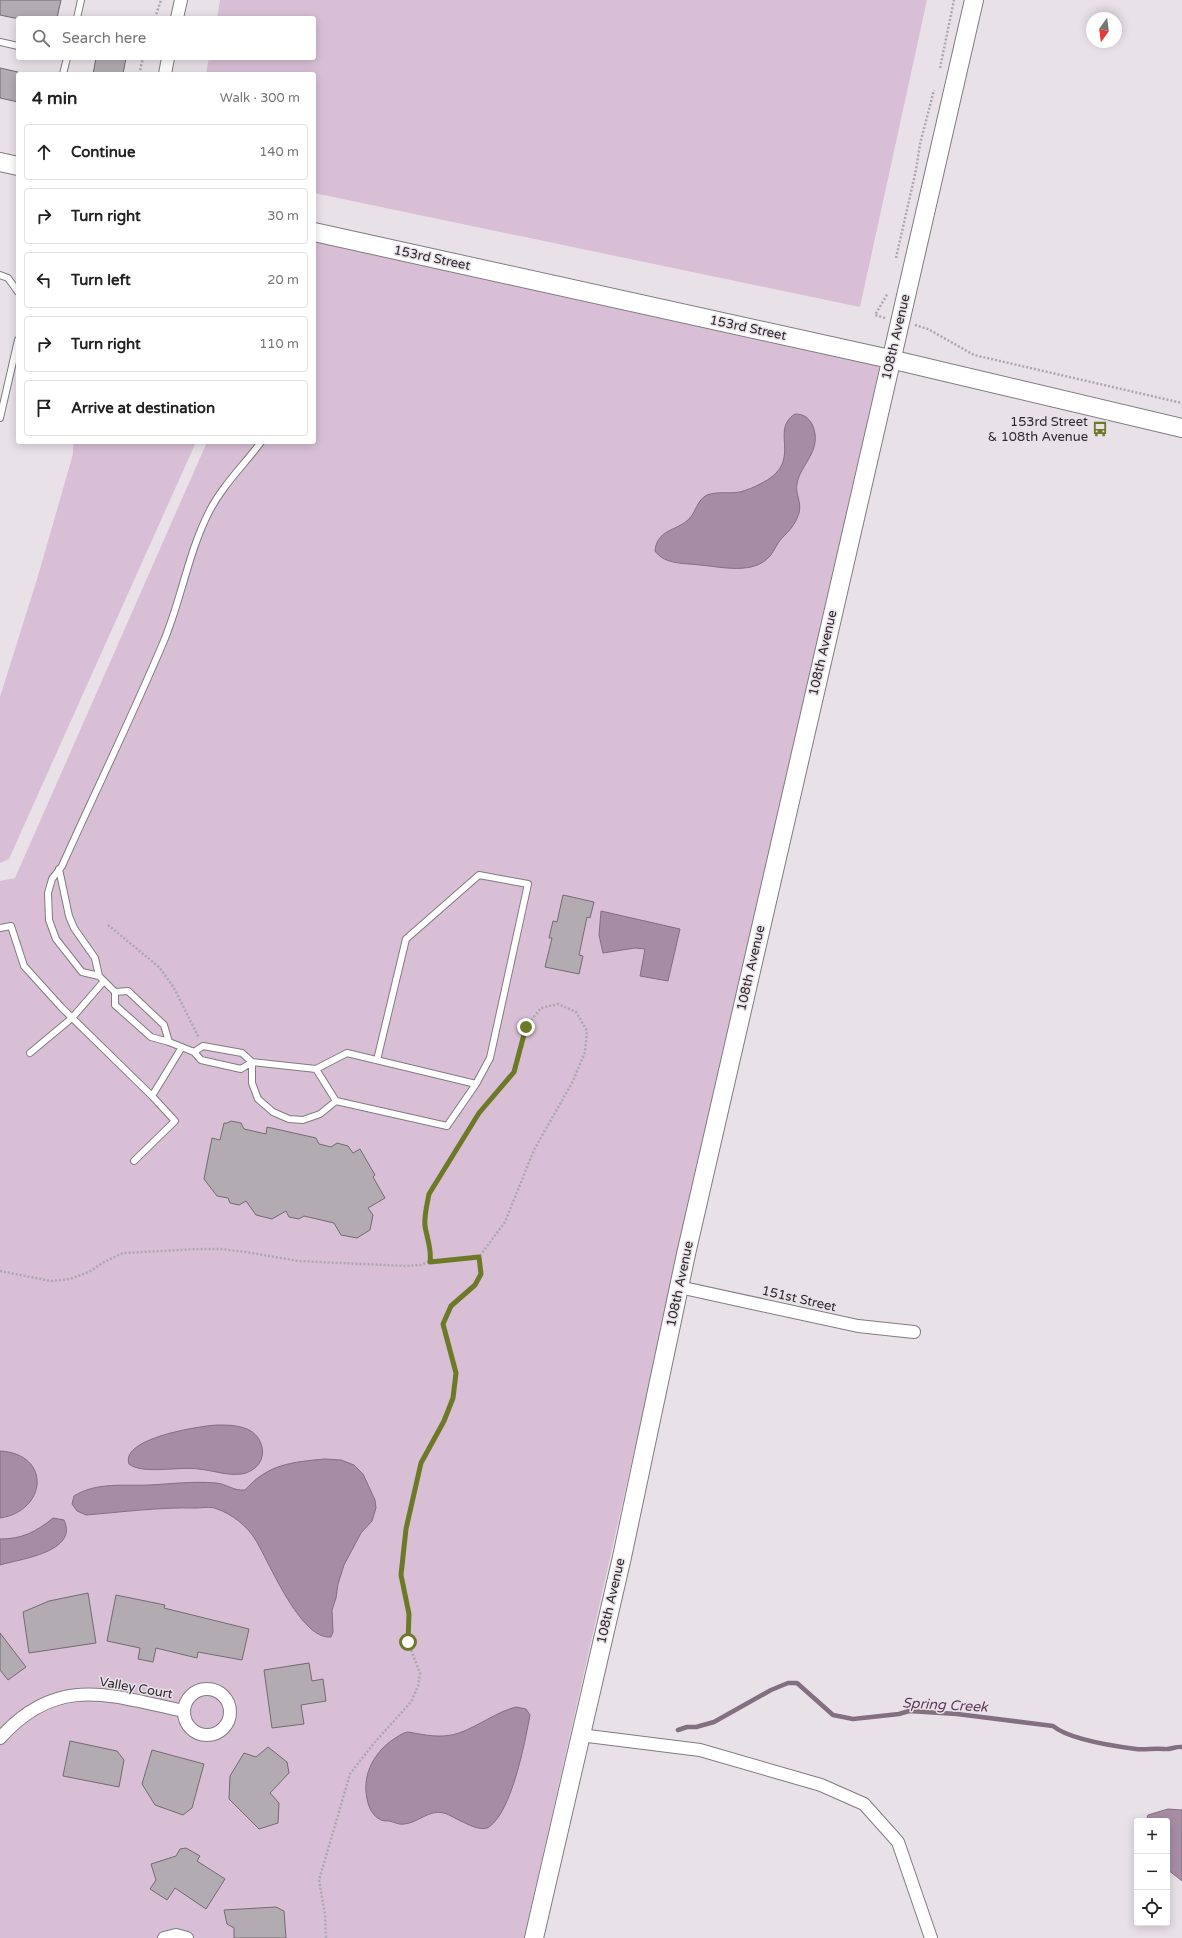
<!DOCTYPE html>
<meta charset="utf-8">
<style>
:root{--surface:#fff;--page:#f6f6f6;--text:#222;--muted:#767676;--line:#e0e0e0}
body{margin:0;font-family:"Varela Round",sans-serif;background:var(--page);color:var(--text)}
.controls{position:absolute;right:12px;bottom:12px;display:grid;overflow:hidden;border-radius:4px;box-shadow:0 2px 10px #0003}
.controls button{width:36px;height:36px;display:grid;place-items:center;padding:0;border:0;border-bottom:1px solid var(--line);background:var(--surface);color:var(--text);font:20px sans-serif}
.compass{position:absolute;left:1086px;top:12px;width:36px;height:36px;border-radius:50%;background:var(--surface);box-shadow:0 2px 10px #0003;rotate:194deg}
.stop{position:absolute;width:12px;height:12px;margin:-9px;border:3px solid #6c7a27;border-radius:50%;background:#fff}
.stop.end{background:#6c7a27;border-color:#fff;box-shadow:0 1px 4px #0008}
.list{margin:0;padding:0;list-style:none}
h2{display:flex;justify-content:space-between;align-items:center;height:52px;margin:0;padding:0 16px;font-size:17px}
h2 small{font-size:13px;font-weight:400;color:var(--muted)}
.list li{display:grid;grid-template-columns:26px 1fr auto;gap:12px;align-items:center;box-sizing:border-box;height:56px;margin:0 8px 8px;padding:0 8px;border:1px solid var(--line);border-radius:4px}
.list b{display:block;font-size:15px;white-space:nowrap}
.list em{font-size:13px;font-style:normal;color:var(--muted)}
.icon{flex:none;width:22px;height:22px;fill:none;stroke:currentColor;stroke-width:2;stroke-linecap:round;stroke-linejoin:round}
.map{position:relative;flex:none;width:1182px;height:1938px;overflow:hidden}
.search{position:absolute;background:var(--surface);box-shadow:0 2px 10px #0003;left:16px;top:16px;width:300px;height:44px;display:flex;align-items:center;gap:10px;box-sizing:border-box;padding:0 14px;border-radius:4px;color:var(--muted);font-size:15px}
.panel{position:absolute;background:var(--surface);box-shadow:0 2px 10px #0003;left:16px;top:72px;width:300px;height:372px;border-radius:4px}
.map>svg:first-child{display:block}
</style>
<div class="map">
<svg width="1182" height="1938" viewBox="0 0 1182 1938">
<rect width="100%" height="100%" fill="#e9e1e8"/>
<path fill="#d8bfd6" d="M220 0H927L860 307 314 193V74H206L209 58H314V18H217Z
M314 240 880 365 524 1938H0V881L15 878 207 442H314Z
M73 442H196L9 859 0 863V697L38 576 73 454Z"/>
<path fill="#a68da4" stroke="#826f80" d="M795 414C803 414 808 417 812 424 824 450 800 464 797 484 795 494 802 502 799 513 795 525 790 530 782 538 777 543 775 550 770 556 754 575 722 567 700 565 685 563 665 565 655 551 657 529 677 531 689 519 696 512 697 500 707 495 718 491 729 494 740 492 747 490 755 487 760 484 806 462 768 431 795 414Z
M601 911 680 929 668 981 640 976 645 949 635 948 603 953 599 935Z
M217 1425C227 1425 237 1425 247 1429 264 1436 269 1460 252 1470 249 1472 244 1474 241 1474 227 1476 212 1470 198 1469 179 1466 143 1475 129 1464 120 1438 200 1426 217 1425Z
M0 1451C52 1454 47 1511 0 1518Z
M325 1459 341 1460 354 1465 363 1474 375 1500 376 1508 372 1521 361 1533 344 1565 338 1584 336 1598 332 1610 333 1632 331 1637C300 1640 269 1561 255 1539 247 1526 232 1514 217 1509 211 1506 202 1508 196 1508 160 1507 123 1512 86 1515L77 1511 72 1504 74 1496C96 1482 124 1486 149 1485 171 1484 193 1481 216 1483 227 1484 233 1491 245 1490 268 1464 292 1462 325 1459Z
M53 1518 64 1520C79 1552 20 1559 0 1565V1539C22 1539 36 1532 53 1518Z
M516 1707 526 1709 530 1715C525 1742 512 1811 489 1827 479 1834 454 1816 444 1813 429 1809 418 1823 404 1824 399 1825 394 1822 389 1821 387 1821 383 1821 381 1820 370 1815 367 1802 366 1792 364 1769 378 1748 397 1737 400 1735 405 1732 408 1732 426 1735 441 1739 459 1733 479 1726 496 1712 516 1707Z
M1168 1809 1182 1810V1881L1167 1869V1821H1146L1148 1815Z"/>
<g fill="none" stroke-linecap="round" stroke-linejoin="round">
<path stroke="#826f80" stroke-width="4.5" d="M678 1730 687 1727H696L714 1722 771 1690 788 1683H797L833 1715 853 1719 899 1714 909 1711 957 1714 1053 1726C1070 1740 1113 1746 1136 1749 1145 1750 1155 1748 1164 1749 1170 1750 1176 1746 1182 1747"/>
</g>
<path fill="#b2abb2" stroke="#726b72" d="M0 0H61L57 18H14L0 15Z
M96 58H126L123 74H93Z
M0 68 18 72V102L0 98Z
M563 895 594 902 590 918 587 917 579 955 583 956 579 974 545 967 552 938H549L553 921 557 922Z
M231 1121 241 1123 244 1129 266 1134 267 1127 316 1138 319 1144 331 1147 337 1143 348 1146 353 1153 360 1149 375 1175 373 1177 385 1198 368 1208 373 1215 370 1230 357 1238 341 1235 334 1223 304 1216 299 1219 289 1217 286 1211 272 1219 256 1215 246 1201 239 1205 230 1203 228 1198 217 1196 204 1179 212 1138 220 1140 224 1123H227Z
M88 1593 96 1643 29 1653 23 1612 49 1601Z
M116 1595 165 1605 164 1608 249 1629 242 1660 198 1652 197 1658 156 1648 153 1662 138 1659 140 1648 107 1641Z
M0 1633 26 1667 8 1680 0 1670Z
M309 1663 312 1681 323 1679 326 1701 301 1705 304 1724 272 1728 264 1670Z
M70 1741 117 1751 124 1760 119 1787 63 1776Z
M268 1747 287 1762 289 1773 270 1793 279 1803 278 1823 259 1829 229 1799 230 1776 244 1753 256 1757Z
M152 1750 204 1764 192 1808 183 1815 155 1805 142 1784Z
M186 1848 200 1856 197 1861 225 1879 206 1909 175 1888 167 1900 150 1889 156 1880 151 1864 176 1856 180 1849Z
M276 1907 284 1911 286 1938H234V1928L227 1924 224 1910Z"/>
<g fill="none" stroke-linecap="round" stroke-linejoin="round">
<defs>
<path id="lane" d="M77 18 81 0
M0 42 18 46
M63 74 67 58
M0 275 8 278 18 292
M0 418 18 340
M59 869 69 916 74 928 95 958 99 976
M0 928 11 926 24 966 62 1008 152 1096 175 1121 134 1161
M115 992V1005L151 1037 169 1042 194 1052 201 1060 241 1069 252 1062
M169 1042 164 1025 128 991 115 992 99 976 82 972 56 939 49 920 48 893 52 879 62 866C95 792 131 719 163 643 181 601 188 553 209 512 222 486 244 465 261 442
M194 1052 203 1046 242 1053 252 1062 316 1069 347 1053 476 1084 490 1058 528 884 479 875 406 939 377 1060
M30 1053 72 1018 104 981
M252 1062V1083L258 1099 273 1112 289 1119 303 1120 320 1114 336 1101
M316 1069 336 1101 447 1126 476 1084
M152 1096 182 1047"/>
<path id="street" d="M177 18 181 0
M165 74 168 58
M679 1287 858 1326 914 1332
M184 1712a23 23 0 1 1 46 0a23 23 0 1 1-46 0Z
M580 1735 700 1750 821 1785 864 1804 898 1842 931 1938
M0 1738C58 1673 111 1696 184 1711
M164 1938 176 1935 187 1938"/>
<path id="secondary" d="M0 162 18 166
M314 232 890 359 1182 428
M534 1938 622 1557 686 1254 974 0"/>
</defs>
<use href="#lane" stroke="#827b81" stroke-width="8"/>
<use href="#street" stroke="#827b81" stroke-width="14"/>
<use href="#secondary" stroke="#827b81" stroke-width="20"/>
<path stroke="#ada7ad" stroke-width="2.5" stroke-dasharray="2 2" stroke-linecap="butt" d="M155 18 161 0
M940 68 954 0
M139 74 143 58
M896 258 916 170 920 144 934 90
M885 318 875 315 888 293
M915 325 928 329 974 355 1182 403
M108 925 159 967 174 988 199 1038
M430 1261 479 1257
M0 1271 51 1281 70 1279 89 1272 104 1262 123 1253 199 1249H220L246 1252 298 1261 406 1266 421 1265 430 1261C432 1250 427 1238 425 1226 424 1215 427 1205 429 1194L479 1113 515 1072 526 1027 541 1008 558 1004 576 1012 587 1031 585 1052 573 1081 534 1150 505 1222 479 1257 481 1274 475 1285 451 1306 443 1324 456 1373 453 1398 444 1421 421 1463 402 1552 401 1575 409 1614 408 1642 420 1673 418 1686 411 1702 374 1743 350 1774 319 1880 325 1914 326 1938"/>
<use href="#lane" stroke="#fff" stroke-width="6"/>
<use href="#street" stroke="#fff" stroke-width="12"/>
<use href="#secondary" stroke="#fff" stroke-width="18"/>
</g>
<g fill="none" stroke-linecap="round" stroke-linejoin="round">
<path stroke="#6c7a27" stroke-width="5" d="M408 1642 409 1614 401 1575 406 1529 421 1463 444 1421 453 1398 456 1373 443 1324 451 1306 475 1285 481 1274 479 1257 430 1262C432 1250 427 1238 425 1226 424 1215 427 1205 429 1194L479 1113 514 1072 526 1027"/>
</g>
<defs>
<symbol id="bus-bare" viewBox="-9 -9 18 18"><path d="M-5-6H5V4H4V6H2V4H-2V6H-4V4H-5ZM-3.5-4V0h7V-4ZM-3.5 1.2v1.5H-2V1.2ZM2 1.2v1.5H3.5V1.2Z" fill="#6c7a27" stroke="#e9e1e8" stroke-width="2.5" paint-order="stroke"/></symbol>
</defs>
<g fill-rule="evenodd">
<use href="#bus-bare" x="1089" y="418" width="22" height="22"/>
</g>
<g text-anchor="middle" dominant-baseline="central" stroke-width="3" stroke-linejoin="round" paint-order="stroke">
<g font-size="13" fill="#2d2a2d" stroke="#e9e1e8">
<text transform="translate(432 258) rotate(12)">153rd Street</text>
<text transform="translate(748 328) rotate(12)">153rd Street</text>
<text transform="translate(896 337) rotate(-77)">108th Avenue</text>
<text transform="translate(823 653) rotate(-77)">108th Avenue</text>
<text transform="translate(751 968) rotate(-77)">108th Avenue</text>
<text transform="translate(680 1284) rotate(-78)">108th Avenue</text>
<text transform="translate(799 1299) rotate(13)">151st Street</text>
<text transform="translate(611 1601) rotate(-77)">108th Avenue</text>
<text transform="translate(136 1688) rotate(10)">Valley Court</text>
</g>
<g font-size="13" fill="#2d2a2d" stroke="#e9e1e8" text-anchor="end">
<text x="1088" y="422">153rd Street<tspan x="1088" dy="15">&amp; 108th Avenue</tspan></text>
</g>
<g font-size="14" font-style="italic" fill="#5c385b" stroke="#e9e1e8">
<text transform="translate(945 1705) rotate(3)">Spring Creek</text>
</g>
</g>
</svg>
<div class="controls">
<button>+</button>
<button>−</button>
<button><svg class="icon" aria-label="locate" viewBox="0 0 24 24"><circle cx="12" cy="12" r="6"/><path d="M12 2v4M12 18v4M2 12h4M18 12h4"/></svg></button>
</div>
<svg class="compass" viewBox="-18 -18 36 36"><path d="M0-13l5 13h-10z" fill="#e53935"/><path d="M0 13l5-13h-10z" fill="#767676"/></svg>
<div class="stop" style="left:408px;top:1642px"></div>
<div class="stop end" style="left:526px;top:1027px"></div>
<div class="search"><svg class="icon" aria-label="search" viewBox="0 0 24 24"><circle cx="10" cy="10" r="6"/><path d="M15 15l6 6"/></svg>Search here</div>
<section class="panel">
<h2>4 min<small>Walk · 300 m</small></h2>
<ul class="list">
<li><svg class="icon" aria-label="ahead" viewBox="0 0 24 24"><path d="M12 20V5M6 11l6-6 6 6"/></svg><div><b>Continue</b></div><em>140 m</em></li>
<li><svg class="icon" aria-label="right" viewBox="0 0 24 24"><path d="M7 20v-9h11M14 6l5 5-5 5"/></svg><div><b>Turn right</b></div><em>30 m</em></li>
<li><svg class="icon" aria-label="left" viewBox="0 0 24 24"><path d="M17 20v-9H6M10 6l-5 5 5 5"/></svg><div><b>Turn left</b></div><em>20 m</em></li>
<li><svg class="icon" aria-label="right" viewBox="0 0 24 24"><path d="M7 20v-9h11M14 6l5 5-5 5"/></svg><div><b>Turn right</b></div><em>110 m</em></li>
<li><svg class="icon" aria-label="arrive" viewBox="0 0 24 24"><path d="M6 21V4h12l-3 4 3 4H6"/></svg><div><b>Arrive at destination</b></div></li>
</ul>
</section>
</div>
